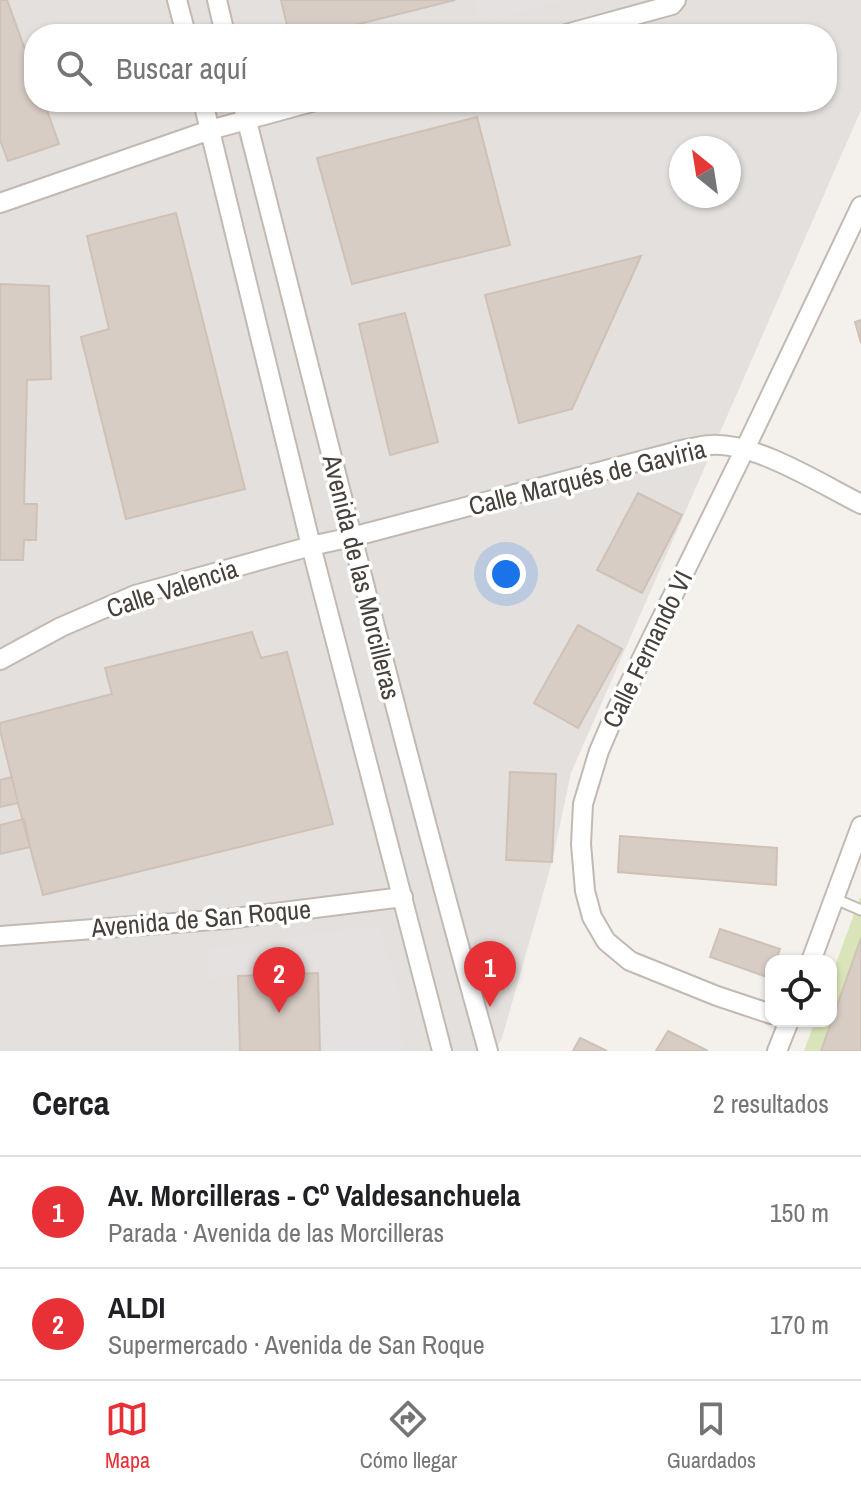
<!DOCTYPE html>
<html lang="es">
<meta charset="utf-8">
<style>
:root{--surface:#fff;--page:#f2f2f2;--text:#202124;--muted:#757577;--line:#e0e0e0;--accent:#e73137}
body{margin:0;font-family:"Archivo Narrow",sans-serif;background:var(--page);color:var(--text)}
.controls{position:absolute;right:24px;bottom:24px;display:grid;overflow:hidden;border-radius:16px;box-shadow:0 2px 6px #0004}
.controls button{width:72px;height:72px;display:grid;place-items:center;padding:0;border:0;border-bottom:2px solid var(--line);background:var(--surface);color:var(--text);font:40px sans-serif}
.compass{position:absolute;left:669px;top:136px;width:72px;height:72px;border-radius:50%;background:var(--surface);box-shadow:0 2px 6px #0004;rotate:330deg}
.you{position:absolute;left:506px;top:574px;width:28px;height:28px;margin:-20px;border:6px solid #fff;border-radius:50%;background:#1a73e8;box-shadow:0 0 0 12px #1a73e833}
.badge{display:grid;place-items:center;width:52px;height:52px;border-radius:50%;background:var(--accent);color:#fff;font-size:26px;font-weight:700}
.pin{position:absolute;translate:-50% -66px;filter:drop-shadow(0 2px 4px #0008)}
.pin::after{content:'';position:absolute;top:42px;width:28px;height:24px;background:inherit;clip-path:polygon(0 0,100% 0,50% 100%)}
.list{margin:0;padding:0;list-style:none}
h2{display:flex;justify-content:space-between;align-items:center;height:104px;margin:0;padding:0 32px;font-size:34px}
h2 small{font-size:26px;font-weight:400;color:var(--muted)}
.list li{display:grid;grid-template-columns:52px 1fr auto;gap:24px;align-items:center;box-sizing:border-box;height:112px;padding:0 32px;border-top:2px solid var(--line)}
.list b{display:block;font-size:30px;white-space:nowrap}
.list p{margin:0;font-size:26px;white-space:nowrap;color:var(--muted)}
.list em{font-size:26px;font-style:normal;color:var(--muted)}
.icon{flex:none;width:44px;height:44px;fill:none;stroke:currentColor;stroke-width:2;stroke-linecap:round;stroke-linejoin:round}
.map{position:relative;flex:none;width:861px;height:1051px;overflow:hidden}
.search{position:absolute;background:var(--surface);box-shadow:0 2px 6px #0004;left:24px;right:24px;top:24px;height:88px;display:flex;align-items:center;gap:20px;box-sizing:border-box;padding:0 28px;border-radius:32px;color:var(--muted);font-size:30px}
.sheet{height:328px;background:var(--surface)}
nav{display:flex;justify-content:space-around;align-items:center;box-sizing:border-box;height:112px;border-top:2px solid var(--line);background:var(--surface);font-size:22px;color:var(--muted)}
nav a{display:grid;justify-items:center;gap:4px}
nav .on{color:var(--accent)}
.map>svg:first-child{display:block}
</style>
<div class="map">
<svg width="861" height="1051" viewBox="0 0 861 1051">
<rect width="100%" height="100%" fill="#f4f0ec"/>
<path fill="#e4e0dd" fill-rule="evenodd" d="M0 0H861V110L571 773 552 862 502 1038 495 1051H0ZM34 34H827V102H34ZM681 148H729V196H681Z"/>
<path fill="#d9e5b9" d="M861 895V1051H804L815 1021H831V977Z"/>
<path fill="#e4e1e0" d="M474 0H564L480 22Z
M379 925 398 991 403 1051H320L317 974 238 976 209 979 207 949Z"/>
<path fill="#d8cdc5" stroke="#cfc1b6" stroke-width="2" d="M0 0H7L34 74V102H44L59 144 8 161 0 140Z
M281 0H455L319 34H289Z
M477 117 510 245 352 284 317 158Z
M176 213 245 489 126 519 81 337 109 329 87 236Z
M641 256 572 409 519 423 485 295Z
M0 284 49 286 51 379 27 380 24 504H37L36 540H24L23 560H0Z
M405 313 438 442 390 455 359 324Z
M861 320V343L855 322Z
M638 493 682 515 642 593 597 570Z
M578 625 622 649 578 728 534 703Z
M252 632 261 658 287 652 333 824 43 895 18 803 0 730V723L112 694 105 668Z
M510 772 556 774 552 862 506 860Z
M12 777 18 803 0 807V780Z
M24 819 30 847 0 854V825Z
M620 836 777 848 776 885 618 872Z
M720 929 780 949 776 961H771L770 978 710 957Z
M861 938V1051H821Z
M318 973 320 1051H240L238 976Z
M668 1031 708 1051H656Z
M580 1038 607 1051H573Z"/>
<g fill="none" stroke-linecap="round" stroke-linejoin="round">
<defs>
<path id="lane" d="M833 898 861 910"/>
<path id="street" d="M177 0 186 34
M217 0 225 34
M566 34 672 5 676 0
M203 102 311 546 442 1051
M242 102C323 419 400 736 488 1051
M0 203 210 130 312 102
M0 660 61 627 135 595 311 546 352 537 686 449C694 448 703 445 711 445 755 442 821 484 861 504
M0 936 227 919 403 897
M811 961 861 826
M771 1014 717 996 630 961 606 941 592 917 585 891 581 844 583 804 599 751 618 707 745 449 861 206
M777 1051 789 1021"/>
</defs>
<use href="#lane" stroke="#c2b9b2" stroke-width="13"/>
<use href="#street" stroke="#c2b9b2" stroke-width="22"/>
<use href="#lane" stroke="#fff" stroke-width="9"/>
<use href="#street" stroke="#fff" stroke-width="18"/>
</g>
<g text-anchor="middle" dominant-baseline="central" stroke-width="7" stroke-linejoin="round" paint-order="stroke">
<g font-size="26" fill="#48403a" stroke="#fff">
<text transform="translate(587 477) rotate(-14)">Calle Marqués de Gaviria</text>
<text transform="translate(362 577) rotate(76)">Avenida de las Morcilleras</text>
<text transform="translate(172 588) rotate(-18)">Calle Valencia</text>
<text transform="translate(647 649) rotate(-64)">Calle Fernando VI</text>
<text transform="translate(201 918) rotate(-5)">Avenida de San Roque</text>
</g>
</g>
</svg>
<div class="controls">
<button><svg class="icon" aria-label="locate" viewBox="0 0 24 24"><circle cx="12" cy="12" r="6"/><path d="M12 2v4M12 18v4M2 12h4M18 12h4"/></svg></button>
</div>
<svg class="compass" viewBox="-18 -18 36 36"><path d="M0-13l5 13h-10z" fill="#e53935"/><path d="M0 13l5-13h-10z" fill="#757577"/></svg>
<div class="you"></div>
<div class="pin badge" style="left:490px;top:1007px">1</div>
<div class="pin badge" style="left:279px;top:1013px">2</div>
<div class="search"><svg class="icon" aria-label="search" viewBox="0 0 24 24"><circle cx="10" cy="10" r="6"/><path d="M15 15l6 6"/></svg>Buscar aquí</div>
</div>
<section class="sheet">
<h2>Cerca<small>2 resultados</small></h2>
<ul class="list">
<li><span class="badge">1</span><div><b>Av. Morcilleras - Cº Valdesanchuela</b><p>Parada · Avenida de las Morcilleras</p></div><em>150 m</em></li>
<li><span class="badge">2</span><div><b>ALDI</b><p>Supermercado · Avenida de San Roque</p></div><em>170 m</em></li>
</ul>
</section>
<nav>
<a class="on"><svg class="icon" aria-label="map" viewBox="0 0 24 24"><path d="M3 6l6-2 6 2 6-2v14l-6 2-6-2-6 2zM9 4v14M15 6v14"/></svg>Mapa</a>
<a><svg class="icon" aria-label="directions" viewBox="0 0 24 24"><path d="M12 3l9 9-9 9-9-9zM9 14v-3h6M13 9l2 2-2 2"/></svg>Cómo llegar</a>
<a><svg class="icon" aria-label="saved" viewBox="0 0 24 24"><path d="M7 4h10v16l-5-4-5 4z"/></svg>Guardados</a>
</nav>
